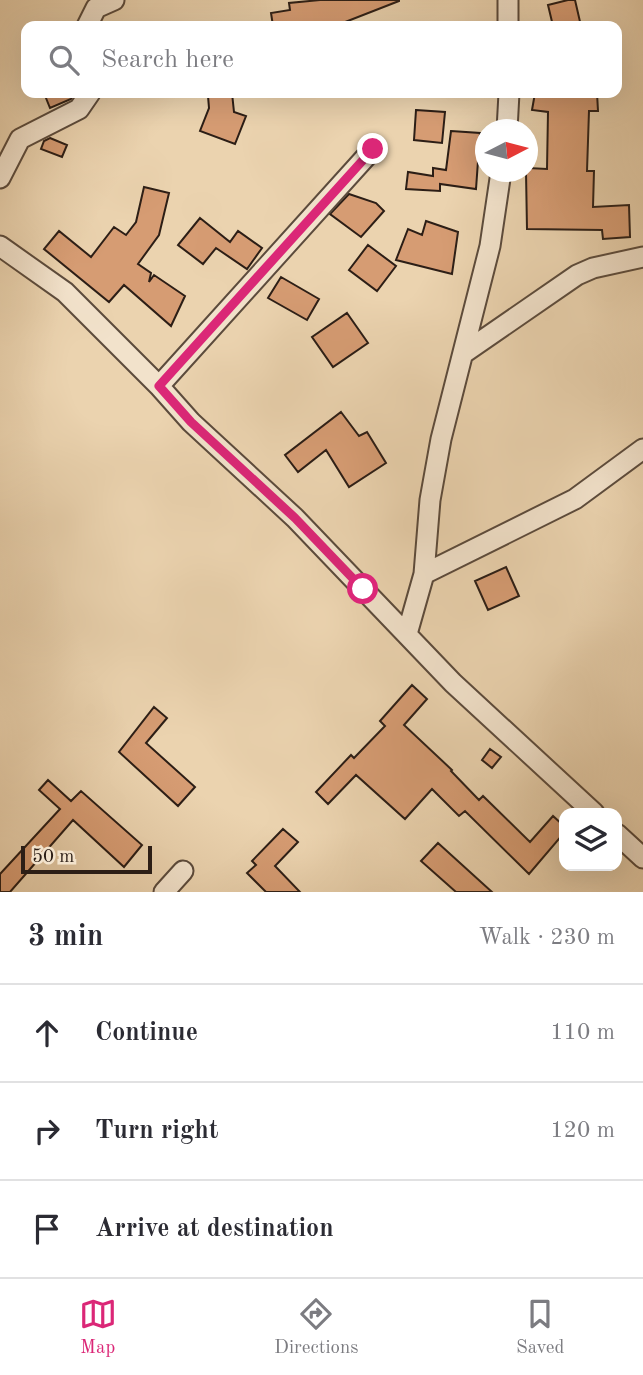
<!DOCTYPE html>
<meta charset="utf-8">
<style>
:root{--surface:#fff;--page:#f2f2f3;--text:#2b2b33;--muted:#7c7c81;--line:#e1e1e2;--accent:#db2777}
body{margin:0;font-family:"Old Standard TT",serif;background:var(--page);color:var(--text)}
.controls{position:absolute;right:21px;bottom:21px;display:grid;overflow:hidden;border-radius:14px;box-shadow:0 7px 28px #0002}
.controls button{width:63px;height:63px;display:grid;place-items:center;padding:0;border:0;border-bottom:2px solid var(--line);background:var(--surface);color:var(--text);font:35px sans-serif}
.compass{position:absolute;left:475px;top:119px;width:63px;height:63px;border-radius:50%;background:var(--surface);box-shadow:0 7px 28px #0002;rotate:84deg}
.scale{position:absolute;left:21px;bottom:18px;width:131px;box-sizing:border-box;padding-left:7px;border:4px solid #2c1e16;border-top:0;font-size:19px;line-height:24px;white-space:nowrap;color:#2c1e16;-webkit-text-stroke:5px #f2e2cb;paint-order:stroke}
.stop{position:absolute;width:21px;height:21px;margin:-16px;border:5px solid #db2777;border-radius:50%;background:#fff}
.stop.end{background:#db2777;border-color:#fff;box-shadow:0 2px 7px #0008}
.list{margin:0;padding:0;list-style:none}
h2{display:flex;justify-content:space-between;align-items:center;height:91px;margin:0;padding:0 28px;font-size:30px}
h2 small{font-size:23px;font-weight:400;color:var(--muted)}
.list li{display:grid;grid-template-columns:46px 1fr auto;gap:21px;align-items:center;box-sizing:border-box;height:98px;padding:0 28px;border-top:2px solid var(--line)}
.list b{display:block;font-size:26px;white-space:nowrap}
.list em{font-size:23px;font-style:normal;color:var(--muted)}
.icon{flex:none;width:38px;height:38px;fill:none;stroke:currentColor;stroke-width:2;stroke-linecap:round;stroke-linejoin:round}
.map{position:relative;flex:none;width:643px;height:892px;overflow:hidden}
.search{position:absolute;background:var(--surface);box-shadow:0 7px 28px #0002;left:21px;right:21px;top:21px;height:77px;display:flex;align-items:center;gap:18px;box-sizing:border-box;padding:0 24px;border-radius:14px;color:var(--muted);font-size:26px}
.sheet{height:385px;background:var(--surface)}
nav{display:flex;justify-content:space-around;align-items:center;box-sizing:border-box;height:98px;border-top:2px solid var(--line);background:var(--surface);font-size:19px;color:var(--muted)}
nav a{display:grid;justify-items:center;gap:4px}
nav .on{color:var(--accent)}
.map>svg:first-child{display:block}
</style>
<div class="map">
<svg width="643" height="892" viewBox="0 0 643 892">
<rect width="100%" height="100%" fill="#ebd3af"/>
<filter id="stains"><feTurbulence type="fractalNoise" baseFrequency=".00286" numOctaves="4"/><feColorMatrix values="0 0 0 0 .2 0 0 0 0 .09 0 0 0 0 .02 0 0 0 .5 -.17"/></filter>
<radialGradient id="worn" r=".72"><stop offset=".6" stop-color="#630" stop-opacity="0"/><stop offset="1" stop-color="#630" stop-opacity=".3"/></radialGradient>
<path fill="#d69c73" stroke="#2c1e16" stroke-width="2" d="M320 0H399V1L335 26H327L326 22 273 26 271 13 290 10 289 3Z
M568 0H575L581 26H553L548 5Z
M44 93H75L71 99 50 108Z
M232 93 234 112 246 116 235 144 200 131 209 108 208 96Z
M535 93H597L598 111H589L587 171H594L593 207 629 205 630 237 603 239 602 230 527 229 526 172 528 168 547 169 548 112 532 110Z
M416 110 445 112 442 143 414 140Z
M451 131 480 133 476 189 440 184V191L406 189 408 172 433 176V168L446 170Z
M50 138 67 145 62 157 41 149 44 141Z
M144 187 169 193 159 235 138 264 151 273 149 282 154 275 185 296 171 326 124 285 109 302 44 249 59 231 91 257 114 227 126 235 136 222Z
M349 194 376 203 384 211 361 237 330 214Z
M200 218 230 242 238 231 262 248 247 269 216 248 203 264 178 245Z
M426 221 458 232 452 274 396 260 408 229 422 235Z
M368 245 396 266 377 291 349 270Z
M281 277 319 299 307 320 268 298Z
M347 313 368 343 333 367 312 337Z
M341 412 359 436 367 432 386 463 349 487 326 450 298 472 285 455Z
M506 567 519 596 488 610 475 581Z
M412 685 427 699 404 725 452 770 451 771 479 800 483 796 530 842 553 816 564 826V833L529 874 465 811 459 816 432 789 405 819 356 775 328 804 316 792 351 755 354 758 385 726 380 721Z
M154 707 167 718 146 743 195 787 178 806 119 752Z
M490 749 501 757 492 768 482 760Z
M48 780 71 801 81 791 142 845 124 867 73 820 10 892H0V874L60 809 39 790Z
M283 829 298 842 275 866 300 892H266L247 873 256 865 252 861Z
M438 843 492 892H456L421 861Z"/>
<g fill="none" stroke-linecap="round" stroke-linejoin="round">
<defs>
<path id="minor" d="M508 0V26
M87 26 96 8 114 0
M507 130 509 93
M0 178 20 139 79 109 90 93
M0 246 65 292 159 386 191 422 295 518 453 683 594 813
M464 353 577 275 593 268 643 257
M159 386 373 149
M424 574 575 499 643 449
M407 634 424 574 430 500 441 439 490 246 501 172
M617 834 643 858
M164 892 183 871"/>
</defs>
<use href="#minor" stroke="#5c4b3c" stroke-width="23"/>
<use href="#minor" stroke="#f2e2cb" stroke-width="19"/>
</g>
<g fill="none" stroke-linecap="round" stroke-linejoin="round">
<path stroke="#db2777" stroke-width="9" d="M363 589 295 518 191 422 159 386 373 149"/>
</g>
<rect width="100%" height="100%" filter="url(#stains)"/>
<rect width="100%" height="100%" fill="url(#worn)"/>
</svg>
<div class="controls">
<button><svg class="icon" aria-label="layers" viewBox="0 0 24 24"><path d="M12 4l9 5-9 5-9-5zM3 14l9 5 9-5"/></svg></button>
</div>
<svg class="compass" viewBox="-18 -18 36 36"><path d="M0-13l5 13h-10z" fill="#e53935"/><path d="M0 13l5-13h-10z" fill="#7c7c81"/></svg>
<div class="scale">50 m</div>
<div class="stop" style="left:363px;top:589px"></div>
<div class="stop end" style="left:373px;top:149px"></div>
<div class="search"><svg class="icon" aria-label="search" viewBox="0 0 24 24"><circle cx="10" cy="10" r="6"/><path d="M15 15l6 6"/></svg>Search here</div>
</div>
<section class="sheet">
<h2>3 min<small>Walk · 230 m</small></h2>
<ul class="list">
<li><svg class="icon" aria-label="ahead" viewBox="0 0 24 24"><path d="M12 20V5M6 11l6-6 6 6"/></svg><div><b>Continue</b></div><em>110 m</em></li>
<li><svg class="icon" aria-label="right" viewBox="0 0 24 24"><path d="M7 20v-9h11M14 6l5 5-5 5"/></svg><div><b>Turn right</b></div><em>120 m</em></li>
<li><svg class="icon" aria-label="arrive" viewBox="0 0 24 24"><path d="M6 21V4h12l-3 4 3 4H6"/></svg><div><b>Arrive at destination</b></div></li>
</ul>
</section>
<nav>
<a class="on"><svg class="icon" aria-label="map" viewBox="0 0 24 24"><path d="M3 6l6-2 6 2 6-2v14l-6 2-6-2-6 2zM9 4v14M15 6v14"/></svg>Map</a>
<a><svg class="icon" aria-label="directions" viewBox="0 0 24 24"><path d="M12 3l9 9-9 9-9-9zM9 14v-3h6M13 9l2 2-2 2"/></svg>Directions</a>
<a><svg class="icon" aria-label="saved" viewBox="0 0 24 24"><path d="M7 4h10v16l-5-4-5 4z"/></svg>Saved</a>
</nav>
